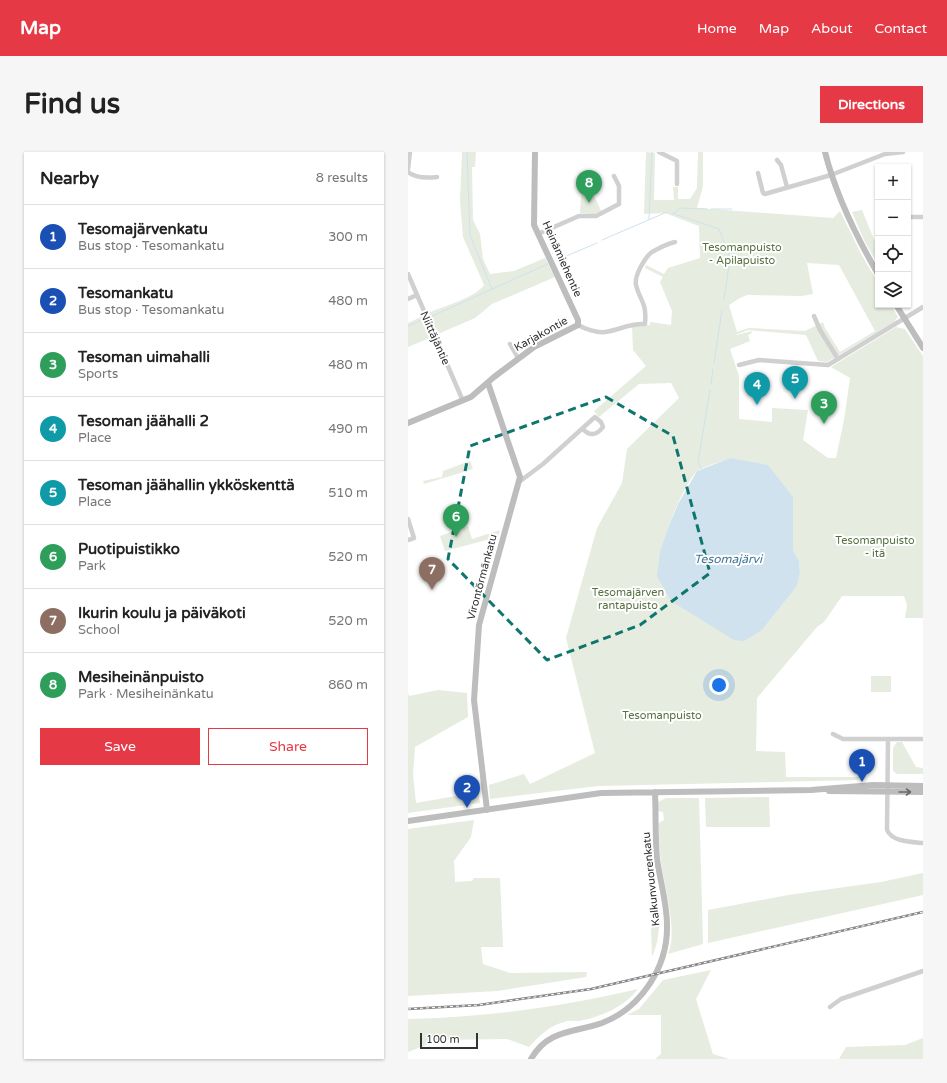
<!DOCTYPE html>
<meta charset="utf-8">
<style>
:root{--surface:#fff;--page:#f6f6f6;--text:#222;--muted:#767676;--line:#e0e0e0;--accent:#e63946}
body{margin:0;font-family:"Varela Round",sans-serif;background:var(--page);color:var(--text)}
.controls{position:absolute;right:12px;top:12px;display:grid;overflow:hidden;border-radius:0px;box-shadow:0 1px 3px #0004}
.controls button{width:36px;height:36px;display:grid;place-items:center;padding:0;border:0;border-bottom:1px solid var(--line);background:var(--surface);color:var(--text);font:20px sans-serif}
.scale{position:absolute;left:12px;bottom:10px;width:58px;box-sizing:border-box;padding-left:4px;border:2px solid #333;border-top:0;font-size:11px;line-height:14px;white-space:nowrap;color:#333;-webkit-text-stroke:3px #fff;paint-order:stroke}
.you{position:absolute;left:311px;top:533px;width:14px;height:14px;margin:-10px;border:3px solid #fff;border-radius:50%;background:#1a73e8;box-shadow:0 0 0 6px #1a73e833}
.badge{display:grid;place-items:center;width:26px;height:26px;border-radius:50%;background:var(--accent);color:#fff;font-size:13px;font-weight:700}
.pin{position:absolute;translate:-50% -33px;filter:drop-shadow(0 1px 2px #0008)}
.pin::after{content:'';position:absolute;top:21px;width:14px;height:12px;background:inherit;clip-path:polygon(0 0,100% 0,50% 100%)}
.list{margin:0;padding:0;list-style:none}
h2{display:flex;justify-content:space-between;align-items:center;height:52px;margin:0;padding:0 16px;font-size:17px}
h2 small{font-size:13px;font-weight:400;color:var(--muted)}
.list li{display:grid;grid-template-columns:26px 1fr auto;gap:12px;align-items:center;box-sizing:border-box;height:64px;padding:0 16px;border-top:1px solid var(--line)}
.list b{display:block;font-size:15px;white-space:nowrap}
.list p{margin:0;font-size:13px;white-space:nowrap;color:var(--muted)}
.list em{font-size:13px;font-style:normal;color:var(--muted)}
.actions{display:flex;gap:8px;padding:12px 16px}
.actions a{flex:1;padding:9px 0;border:1px solid var(--accent);border-radius:0px;text-align:center;font-size:14px;color:var(--accent)}
.actions .main{background:var(--accent);color:#fff}
.icon{flex:none;width:22px;height:22px;fill:none;stroke:currentColor;stroke-width:2;stroke-linecap:round;stroke-linejoin:round}
.map{position:relative;flex:none;width:515px;height:907px;overflow:hidden;border-radius:0px}
header{display:flex;align-items:center;gap:24px;box-sizing:border-box;height:56px;padding:0 20px;background:var(--accent);color:#fff}
header strong{font-size:19px}
nav{display:flex;gap:22px;margin-inline-start:auto;font-size:14px}
.intro{display:flex;align-items:center;justify-content:space-between;box-sizing:border-box;height:96px;padding:0 24px}
h1{margin:0;font-size:28px}
.button{padding:10px 18px;border-radius:0px;background:var(--accent);color:#fff;font-size:14px;font-weight:700}
main{display:flex;gap:24px;padding:0 24px}
aside{flex:1;background:var(--surface);border-radius:0px;box-shadow:0 1px 3px #0004}
.map>svg:first-child{display:block}
</style>
<header>
<strong>Map</strong>
<nav><a>Home</a><a>Map</a><a>About</a><a>Contact</a></nav>
</header>
<div class="intro"><h1>Find us</h1><a class="button">Directions</a></div>
<main>
<aside>
<h2>Nearby<small>8 results</small></h2>
<ul class="list">
<li><span class="badge" style="background:#1a4fb4">1</span><div><b>Tesomajärvenkatu</b><p>Bus stop · Tesomankatu</p></div><em>300 m</em></li>
<li><span class="badge" style="background:#1a4fb4">2</span><div><b>Tesomankatu</b><p>Bus stop · Tesomankatu</p></div><em>480 m</em></li>
<li><span class="badge" style="background:#2e9e5b">3</span><div><b>Tesoman uimahalli</b><p>Sports</p></div><em>480 m</em></li>
<li><span class="badge" style="background:#0f9aa8">4</span><div><b>Tesoman jäähalli 2</b><p>Place</p></div><em>490 m</em></li>
<li><span class="badge" style="background:#0f9aa8">5</span><div><b>Tesoman jäähallin ykköskenttä</b><p>Place</p></div><em>510 m</em></li>
<li><span class="badge" style="background:#2e9e5b">6</span><div><b>Puotipuistikko</b><p>Park</p></div><em>520 m</em></li>
<li><span class="badge" style="background:#8d6e63">7</span><div><b>Ikurin koulu ja päiväkoti</b><p>School</p></div><em>520 m</em></li>
<li><span class="badge" style="background:#2e9e5b">8</span><div><b>Mesiheinänpuisto</b><p>Park · Mesiheinänkatu</p></div><em>860 m</em></li>
</ul>
<div class="actions"><a class="main">Save</a><a>Share</a></div>
</aside>
<div class="map">
<svg width="515" height="907" viewBox="0 0 515 907">
<rect width="100%" height="100%" fill="#fff"/>
<path fill="#e6ecdf" fill-rule="evenodd" d="M54 0H68L67 15H64L65 68 72 82 75 107 82 122 106 119 137 106 147 125 84 152 67 166 30 182 20 161C36 154 67 146 76 133L55 85 52 49Z
M238 0 247 1 246 48H266L265 35H270V47H282L289 36 290 0H295V34L289 56 425 66 432 59 452 100 470 131V153H483L490 165 486 170 419 210 410 209 398 183 340 178 325 184 344 179 343 182 340 183 342 189 322 197 331 224V267L364 270V256L400 258 395 288 420 306H428L436 268 442 226 423 215 488 175 497 177 515 204V466H497L499 453 496 444H434L416 470 409 475 349 546 348 599 377 600 378 625H451L450 628 190 634 82 647 81 633 116 622 122 632 187 601 158 486 189 376 214 331 219 297 271 246 263 231 231 232 191 265 186 259 238 214 225 198 224 174 242 173V170L263 173 264 159 252 130 255 125 237 116 238 113 256 122 260 116 292 106 291 74 257 61 236 62ZM399 111 431 113 467 179 432 200 417 176 415 170 397 179 341 176 329 180 321 153 332 146 339 143 394 144 405 142ZM322 306 384 381 385 398 391 409 392 421 382 443 354 478 252 411C253 388 273 338 288 320 293 315 315 309 322 306Z
M173 43H186L193 59 186 62 172 61Z
M454 58 470 97V113L456 88 444 60Z
M15 164 24 185 0 195V171Z
M62 309 65 317 16 332 15 329 34 325 35 319Z
M60 374 64 387 92 378 90 385 37 399 32 384Z
M463 524H483V540H463Z
M30 538 59 541 60 565 7 595 5 622 8 651 48 644 69 632 72 651 0 661V541L1 544Z
M489 590H494L508 615 515 616V622H489L485 619V596Z
M361 645 362 675H298L297 646Z
M258 646H291L295 792 260 802C271 777 254 729 252 702 251 692 251 681 251 671L256 668 255 660 250 659V650Z
M66 668 63 685 46 709 47 730 64 729 66 726H92L95 795H73L75 812 102 821 179 820 178 825 89 839 0 844V677Z
M241 707C248 739 258 774 244 805Z
M515 721V743L300 791V758L380 743 473 730Z
M303 818 288 847 305 902 321 907H247L253 902V863H219L231 857 255 828Z
M230 837C216 855 193 865 171 869 166 869 160 868 156 870 141 874 131 884 121 895L99 887 31 888 0 900V867C80 865 152 855 230 837Z
M515 886V907H431L438 895 497 893Z"/>
<path fill="#cfe2ee" d="M322 306 360 313 385 345V398L391 409 392 421 389 433 382 443 354 478 336 489 326 488 263 449 249 424 252 400 260 376 270 352 289 319Z"/>
<g fill="none" stroke-linecap="round" stroke-linejoin="round">
<path stroke="#cfe2ee" stroke-width="1" d="M59 0 62 83 84 137
M303 57H324
M264 61 311 77 322 106 316 148
M266 61 272 56 299 57
M241 67 244 0
M194 88 259 60
M149 108 189 91
M22 165 140 112
M0 174 16 167
M306 211 314 158
M303 232 305 217
M293 317 290 310 302 238"/>
<path stroke="#d0d0d0" stroke-width="4.5" d="M251 0 269 9V32
M369 8 373 13 379 35
M0 17 2 0
M0 20C7 26 20 26 29 25
M350 21 355 41 357 42 423 23 477 2 495 0
M500 65H515
M130 82 171 64H188L211 52V34L206 24
M0 122 55 249
M0 147 9 143
M406 164 412 178 430 207
M170 173C177 177 189 181 197 180 212 178 221 171 237 172 239 149 232 150 228 133 226 124 237 105 244 100 251 96 259 92 267 90
M102 192 110 206
M331 213 351 208 420 213 515 155
M111 330 135 312 187 265 193 270 195 275C189 283 182 285 175 277
M0 367 6 386 0 388
M425 582 435 587H515
M480 587 479 678C484 690 504 690 515 691
M422 855 433 847 515 819"/>
<path stroke="#bdbdbd" stroke-width="6" d="M417 0C428 44 448 84 470 122
M488 153 515 196
M0 271 63 245 86 225 126 195 170 173V168L126 73 127 0
M421 639 515 640
M79 658 66 548 71 473 112 325 80 231
M0 669 193 641 403 638 465 633 515 634
M123 907C140 877 166 881 194 871 233 856 260 815 259 773 259 751 252 729 249 707 247 684 248 662 247 640"/>
<defs>
<path id="rail" d="M0 857 71 853 183 837 515 760"/>
</defs>
<use href="#rail" stroke="#888" stroke-width="2.5"/>
<use href="#rail" stroke="#fff" stroke-width="1" stroke-dasharray="3" stroke-linecap="butt"/>
</g>
<defs><path id="oneway-shaft" d="M-6 0H5M1.5-3L5.5 0L1.5 3" fill="none" stroke-width="1.6" stroke-linecap="round" stroke-linejoin="round"/></defs>
<use stroke="#6a6a6a" href="#oneway-shaft" transform="translate(497 640)"/>
<path fill="none" stroke="#0f766e" stroke-width="3" stroke-dasharray="8 5" stroke-linejoin="round" d="M198 245 265 284 302 421 232 473 139 508 40 407 62 294Z"/>
<g text-anchor="middle" dominant-baseline="central" stroke-width="4" stroke-linejoin="round" paint-order="stroke">
<g font-size="11" fill="#56703f" stroke="#fff">
<text x="334" y="95">Tesomanpuisto<tspan x="334" dy="13">- Apilapuisto</tspan></text>
<text x="467" y="388">Tesomanpuisto<tspan x="467" dy="13">- itä</tspan></text>
<text x="220" y="440">Tesomajärven<tspan x="220" dy="13">rantapuisto</tspan></text>
<text x="254" y="563">Tesomanpuisto</text>
</g>
<g font-size="11" fill="#333" stroke="#fff">
<text transform="translate(154 107) rotate(66)">Heinämiehentie</text>
<text transform="translate(133 182) rotate(-29)">Karjakontie</text>
<text transform="translate(27 186) rotate(66)">Niittäjäntie</text>
<text transform="translate(74 425) rotate(-75)">Virontörmänkatu</text>
<text transform="translate(243 727) rotate(-96)">Kalkunvuorenkatu</text>
</g>
<g font-size="12" font-style="italic" fill="#3f7597" stroke="#fff">
<text x="320" y="407">Tesomajärvi</text>
</g>
</g>
</svg>
<div class="controls">
<button>+</button>
<button>−</button>
<button><svg class="icon" aria-label="locate" viewBox="0 0 24 24"><circle cx="12" cy="12" r="6"/><path d="M12 2v4M12 18v4M2 12h4M18 12h4"/></svg></button>
<button><svg class="icon" aria-label="layers" viewBox="0 0 24 24"><path d="M12 4l9 5-9 5-9-5zM3 14l9 5 9-5"/></svg></button>
</div>
<div class="scale">100 m</div>
<div class="you"></div>
<div class="pin badge" style="left:454px;top:630px;background:#1a4fb4">1</div>
<div class="pin badge" style="left:59px;top:656px;background:#1a4fb4">2</div>
<div class="pin badge" style="left:416px;top:272px;background:#2e9e5b">3</div>
<div class="pin badge" style="left:349px;top:253px;background:#0f9aa8">4</div>
<div class="pin badge" style="left:387px;top:247px;background:#0f9aa8">5</div>
<div class="pin badge" style="left:48px;top:385px;background:#2e9e5b">6</div>
<div class="pin badge" style="left:24px;top:438px;background:#8d6e63">7</div>
<div class="pin badge" style="left:181px;top:51px;background:#2e9e5b">8</div>
</div>
</main>
